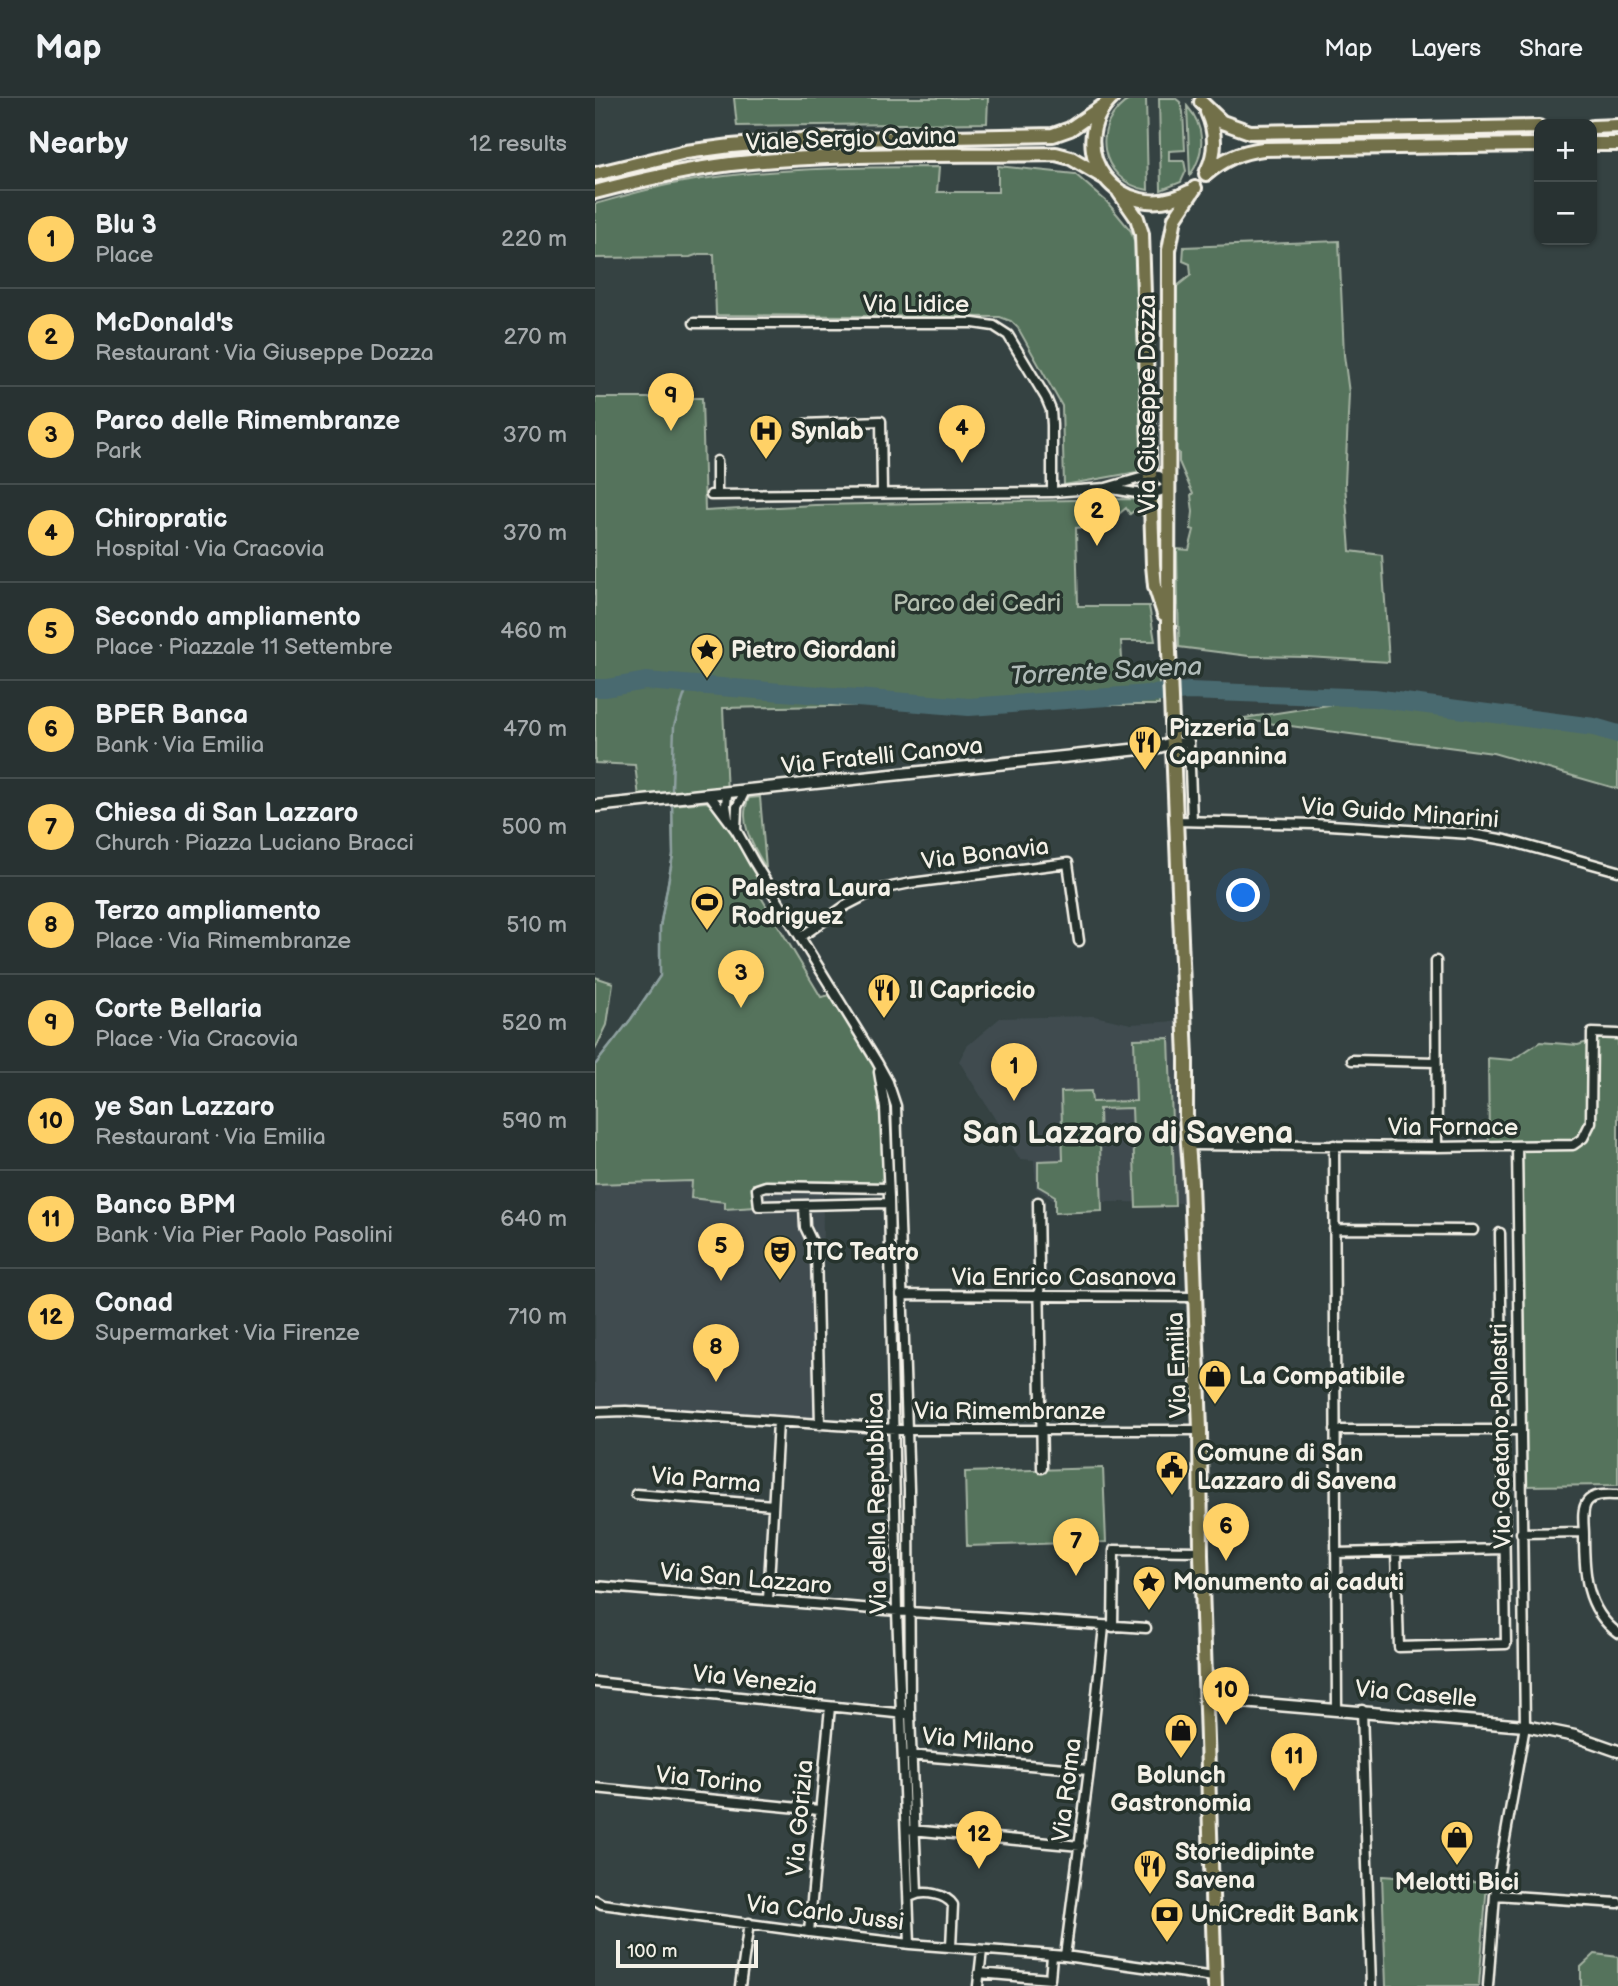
<!DOCTYPE html>
<meta charset="utf-8">
<style>
:root{--surface:#283232;--page:#303a3a;--text:#f1f3f6;--muted:#a5aaac;--line:#444d4d;--accent:#ffd166}
body{margin:0;font-family:"Balsamiq Sans",sans-serif;background:var(--page);color:var(--text)}
.controls{position:absolute;right:21px;top:21px;display:grid;overflow:hidden;border-radius:14px;box-shadow:0 2px 5px #0004}
.controls button{width:63px;height:63px;display:grid;place-items:center;padding:0;border:0;border-bottom:2px solid var(--line);background:var(--surface);color:var(--text);font:35px sans-serif}
.scale{position:absolute;left:21px;bottom:18px;width:142px;box-sizing:border-box;padding-left:7px;border:4px solid #f4f1e8;border-top:0;font-size:19px;line-height:24px;white-space:nowrap;color:#f4f1e8;-webkit-text-stroke:5px #26332d;paint-order:stroke}
.you{position:absolute;left:649px;top:798px;width:24px;height:24px;margin:-18px;border:5px solid #fff;border-radius:50%;background:#1a73e8;box-shadow:0 0 0 10px #1a73e833}
.badge{display:grid;place-items:center;width:46px;height:46px;border-radius:50%;background:var(--accent);color:#111;font-size:23px;font-weight:700}
.pin{position:absolute;translate:-50% -58px;filter:drop-shadow(0 2px 4px #0008)}
.pin::after{content:'';position:absolute;top:37px;width:24px;height:21px;background:inherit;clip-path:polygon(0 0,100% 0,50% 100%)}
.list{margin:0;padding:0;list-style:none}
h2{display:flex;justify-content:space-between;align-items:center;height:91px;margin:0;padding:0 28px;font-size:30px}
h2 small{font-size:23px;font-weight:400;color:var(--muted)}
.list li{display:grid;grid-template-columns:46px 1fr auto;gap:21px;align-items:center;box-sizing:border-box;height:98px;padding:0 28px;border-top:2px solid var(--line)}
.list b{display:block;font-size:26px;white-space:nowrap}
.list p{margin:0;font-size:23px;white-space:nowrap;color:var(--muted)}
.list em{font-size:23px;font-style:normal;color:var(--muted)}
.map{position:relative;flex:none;width:1023px;height:1888px;overflow:hidden}
header{display:flex;align-items:center;gap:42px;box-sizing:border-box;height:98px;padding:0 35px;background:var(--surface);border-bottom:2px solid var(--line)}
header strong{font-size:33px}
nav{display:flex;gap:38px;margin-inline-start:auto;font-size:24px}
main{display:flex}
aside{flex:1;background:var(--surface)}
.map>svg:first-child{display:block}
</style>
<header>
<strong>Map</strong>
<nav><a>Map</a><a>Layers</a><a>Share</a></nav>
</header>
<main>
<aside>
<h2>Nearby<small>12 results</small></h2>
<ul class="list">
<li><span class="badge">1</span><div><b>Blu 3</b><p>Place</p></div><em>220 m</em></li>
<li><span class="badge">2</span><div><b>McDonald's</b><p>Restaurant · Via Giuseppe Dozza</p></div><em>270 m</em></li>
<li><span class="badge">3</span><div><b>Parco delle Rimembranze</b><p>Park</p></div><em>370 m</em></li>
<li><span class="badge">4</span><div><b>Chiropratic</b><p>Hospital · Via Cracovia</p></div><em>370 m</em></li>
<li><span class="badge">5</span><div><b>Secondo ampliamento</b><p>Place · Piazzale 11 Settembre</p></div><em>460 m</em></li>
<li><span class="badge">6</span><div><b>BPER Banca</b><p>Bank · Via Emilia</p></div><em>470 m</em></li>
<li><span class="badge">7</span><div><b>Chiesa di San Lazzaro</b><p>Church · Piazza Luciano Bracci</p></div><em>500 m</em></li>
<li><span class="badge">8</span><div><b>Terzo ampliamento</b><p>Place · Via Rimembranze</p></div><em>510 m</em></li>
<li><span class="badge">9</span><div><b>Corte Bellaria</b><p>Place · Via Cracovia</p></div><em>520 m</em></li>
<li><span class="badge">10</span><div><b>ye San Lazzaro</b><p>Restaurant · Via Emilia</p></div><em>590 m</em></li>
<li><span class="badge">11</span><div><b>Banco BPM</b><p>Bank · Via Pier Paolo Pasolini</p></div><em>640 m</em></li>
<li><span class="badge">12</span><div><b>Conad</b><p>Supermarket · Via Firenze</p></div><em>710 m</em></li>
</ul>
</aside>
<div class="map">
<svg width="1023" height="1888" viewBox="0 0 1023 1888">
<rect width="100%" height="100%" fill="#354242"/>
<filter id="ink" filterUnits="userSpaceOnUse"><feTurbulence type="fractalNoise" baseFrequency=".0143" numOctaves="2"/><feDisplacementMap in="SourceGraphic" scale="14" xChannelSelector="R" yChannelSelector="G"/><feConvolveMatrix kernelMatrix="1 2 1 2 8 2 1 2 1" color-interpolation-filters="sRGB"/></filter>
<g filter="url(#ink)">
<path fill="#404c50" d="M499 918 536 926 583 923 590 1105 459 1103 441 1090 439 1062 425 1061 364 963 372 948 405 920Z
M0 1072 228 1076 227 1323 103 1318 0 1320Z"/>
<path fill="#55735b" stroke="#a4b2a2" stroke-width="2" d="M139 0H393L392 25 142 28Z
M537 0H551L553 92C504 84 493 24 537 0Z
M564 0H580L585 4 588 14 590 52 574 53V63H589L591 73 586 84 566 92Z
M592 8C610 28 611 55 595 77Z
M403 68 480 76 512 104 536 133 541 149 547 362 542 374 469 387 467 308 423 230 416 223 405 219 121 217 119 156H104L95 159 0 160V106C29 98 58 89 88 84 173 70 258 69 344 69L342 94H403Z
M744 143 749 257 754 295 750 386 755 453 787 457 794 564 712 559 654 558 584 549 582 451 594 452 599 432 596 431 598 414 596 397 598 396 584 364V355L580 352 581 189 596 177 595 166 588 163 589 149Z
M0 300H107L110 413 220 407 537 401 546 404 548 418 540 412 535 416 531 410 519 420 515 415 509 420 506 416 501 420 497 416 490 421 489 429 481 430 483 508H554L560 543H526L528 580 564 578V607H380L252 598 336 606 128 610 132 695 44 699 40 667 0 665Z
M779 600 999 629 1023 636V691L898 655 643 621Z
M165 699 171 770C159 750 142 724 154 700Z
M111 704 128 713 173 786 166 799 226 899 240 896 282 964 290 1002 293 1086H158L161 1109 130 1111V1104L96 1100 97 1083 0 1086V967L36 921 65 878V829L78 757 77 707Z
M0 879 18 885 12 927 0 952Z
M574 940 580 1108 541 1109 537 1010 504 1011 507 1113 460 1115V1098L443 1088V1063L468 1062 466 994 496 993 497 1004 541 1003 539 941Z
M1023 940V1387L925 1388 922 1044H894L893 960 917 962 945 944 983 947 1002 941Z
M508 1370 511 1444 372 1448 370 1374Z
M787 1778 892 1785 884 1888H791Z
M1000 1856 1023 1859V1888H986V1869Z"/>
<g fill="none" stroke-linecap="round" stroke-linejoin="round">
<path stroke="#8ea0a0" stroke-width="2.5" d="M77 691 79 628 93 586
M0 967 36 921 65 878V829L78 757 77 704"/>
<path stroke="#4a6a70" stroke-width="18" d="M0 590H11L51 583 374 609 595 593 779 600 999 629 1023 636"/>
<defs>
<path id="minor" d="M99 225H378L399 228 413 237 451 300 456 312 457 327V394
M209 326 286 323 287 395
M122 363V397
M116 397 457 394 511 390 556 377 564 378 572 387C563 403 527 392 511 390
M577 645 594 644 597 723
M132 695 131 707 133 720
M114 696 141 732 159 764 282 964 293 984 301 1008 314 1391 315 1617 322 1795
M581 723 719 726 876 736 911 742 1023 773
M141 732 142 709 150 693
M206 839 250 808 281 792 316 785 473 765 484 843
M841 863 842 1049
M757 962 841 964
M284 974 290 1010 294 1100 302 1513 315 1846
M593 1047 842 1049 978 1047 988 1040 996 1024 997 935 1023 936
M739 1047 742 1610
M293 1090 171 1088 162 1091 164 1108 294 1105
M443 1104 447 1370
M209 1107 210 1129 221 1152 225 1327
M739 1131 878 1132
M306 1197 600 1199
M0 1314 31 1313 315 1332H605
M740 1332H925
M41 1396 178 1407
M1023 1397C1013 1397 999 1395 992 1404 986 1412 989 1427 989 1436 989 1473 990 1511 1023 1535
M926 1435 989 1434
M801 1453 804 1549 911 1546 905 1135
M741 1455 909 1451
M0 1488 315 1514 551 1530
M173 1502 183 1324
M518 1529 519 1452 606 1453
M0 1584 310 1616
M767 1612 776 1888
M313 1657 494 1672
M0 1690 224 1712
M317 1732 485 1748
M900 1797 1023 1805
M317 1798C329 1792 351 1796 358 1807L356 1849
M0 1802 7 1806 214 1834 315 1846 470 1858 619 1879
M214 1834 235 1609
M470 1858 494 1672 509 1529
M384 1875 455 1881 457 1858
M145 1888 154 1825
M383 1888 387 1852
M893 1888 900 1797 930 1628 922 1048"/>
<path id="tertiary" d="M0 708 564 649 577 645
M611 1601 930 1628 980 1638 1023 1653"/>
<path id="primary" d="M517 0C465 50 525 131 594 94
M606 4 627 24 655 34 944 29
M612 14C621 34 622 53 612 73
M997 29 1023 28
M997 46H1023
M0 76 91 54 136 48 206 42 458 37 475 31 511 6
M611 76C629 61 645 54 668 51L944 47
M600 90 580 120 574 152 573 529 591 960V1019L596 1085 605 1332 606 1457 620 1888
M0 94C45 82 89 72 136 66 243 54 353 58 461 56L476 60 510 80
M524 94 542 120 547 136 558 467 560 488 569 516"/>
</defs>
<use href="#minor" stroke="#f4f1e8" stroke-width="13"/>
<use href="#tertiary" stroke="#f4f1e8" stroke-width="15"/>
<use href="#primary" stroke="#f4f1e8" stroke-width="18"/>
<use href="#minor" stroke="#26332d" stroke-width="8"/>
<use href="#tertiary" stroke="#26332d" stroke-width="10"/>
<use href="#primary" stroke="#726f4a" stroke-width="12"/>
</g>
</g>
<defs>
<symbol id="hospital-pin" viewBox="-11 -11 22 30"><path d="M0 17L-7.5 6A9.5 9.5 0 1 1 7.5 6Z" fill="#ffd166" stroke="#26332d"/><path d="M-5-5h3v3.5h4V-5h3V5h-3V1.5h-4V5h-3Z" fill="#111"/></symbol>
<symbol id="sight-pin" viewBox="-11 -11 22 30"><path d="M0 17L-7.5 6A9.5 9.5 0 1 1 7.5 6Z" fill="#ffd166" stroke="#26332d"/><path d="M0-6L1.8-2.2L6-1.7L2.9 1.2L3.7 5.4L0 3.3L-3.7 5.4L-2.9 1.2L-6-1.7L-1.8-2.2Z" fill="#111"/></symbol>
<symbol id="restaurant-pin" viewBox="-11 -11 22 30"><path d="M0 17L-7.5 6A9.5 9.5 0 1 1 7.5 6Z" fill="#ffd166" stroke="#26332d"/><path d="M-5-6h1v4h1v-4h1v4h1v-4h1v5L-1.5 .5V6h-2V.5L-5-1ZM5-6V6H3V1.5H1.5Q1.5-4 5-6Z" fill="#111"/></symbol>
<symbol id="stadium-pin" viewBox="-11 -11 22 30"><path d="M0 17L-7.5 6A9.5 9.5 0 1 1 7.5 6Z" fill="#ffd166" stroke="#26332d"/><path d="M0-5a6.5 5 0 1 0 0 10a6.5 5 0 1 0 0-10ZM-3.5-1.8h7v3.6h-7Z" fill="#111"/></symbol>
<symbol id="theatre-pin" viewBox="-11 -11 22 30"><path d="M0 17L-7.5 6A9.5 9.5 0 1 1 7.5 6Z" fill="#ffd166" stroke="#26332d"/><path d="M-5-5.5Q0-4 5-5.5V0Q5 5 0 6Q-5 5-5 0ZM-3.3-2.5H-1v1.5H-3.3ZM1-2.5H3.3v1.5H1ZM-2.8 1Q0 5.5 2.8 1Z" fill="#111"/></symbol>
<symbol id="shop-pin" viewBox="-11 -11 22 30"><path d="M0 17L-7.5 6A9.5 9.5 0 1 1 7.5 6Z" fill="#ffd166" stroke="#26332d"/><path d="M-5-2.5h2.3a2.7 3.5 0 0 1 5.4 0H5L5.5 6h-11ZM-1.5-2.5h3a1.5 2.3 0 0 0-3 0Z" fill="#111"/></symbol>
<symbol id="civic-pin" viewBox="-11 -11 22 30"><path d="M0 17L-7.5 6A9.5 9.5 0 1 1 7.5 6Z" fill="#ffd166" stroke="#26332d"/><path d="M-.6-6.5H3V-4.5H.6V-3L4-1V1h2V6H-6V1h2V-1L-.6-3ZM-1.2 2.5V6h2.4V2.5Z" fill="#111"/></symbol>
<symbol id="bank-pin" viewBox="-11 -11 22 30"><path d="M0 17L-7.5 6A9.5 9.5 0 1 1 7.5 6Z" fill="#ffd166" stroke="#26332d"/><path d="M-6-4H6V4H-6ZM0-2.3a2.3 2.3 0 1 0 0 4.6a2.3 2.3 0 1 0 0-4.6Z" fill="#111"/></symbol>
</defs>
<g fill-rule="evenodd">
<use href="#hospital-pin" x="152" y="314" width="38" height="52"/>
<use href="#sight-pin" x="93" y="533" width="38" height="52"/>
<use href="#restaurant-pin" x="531" y="625" width="38" height="52"/>
<use href="#stadium-pin" x="93" y="785" width="38" height="52"/>
<use href="#restaurant-pin" x="270" y="873" width="38" height="52"/>
<use href="#theatre-pin" x="166" y="1135" width="38" height="52"/>
<use href="#shop-pin" x="601" y="1259" width="38" height="52"/>
<use href="#civic-pin" x="558" y="1350" width="38" height="52"/>
<use href="#sight-pin" x="535" y="1465" width="38" height="52"/>
<use href="#shop-pin" x="567" y="1613" width="38" height="52"/>
<use href="#shop-pin" x="843" y="1720" width="38" height="52"/>
<use href="#restaurant-pin" x="536" y="1749" width="38" height="52"/>
<use href="#bank-pin" x="553" y="1797" width="38" height="52"/>
</g>
<g text-anchor="middle" dominant-baseline="central" stroke-width="7" stroke-linejoin="round" paint-order="stroke">
<g font-size="24" fill="#f4f1e8" stroke="#26332d">
<text transform="translate(256 41) rotate(-2)">Viale Sergio Cavina</text>
<text x="321" y="206">Via Lidice</text>
<text transform="translate(552 306) rotate(-90)">Via Giuseppe Dozza</text>
<text transform="translate(287 658) rotate(-6)">Via Fratelli Canova</text>
<text transform="translate(805 715) rotate(4)">Via Guido Minarini</text>
<text transform="translate(390 756) rotate(-7)">Via Bonavia</text>
<text x="858" y="1029">Via Fornace</text>
<text x="469" y="1179">Via Enrico Casanova</text>
<text transform="translate(582 1267) rotate(-92)">Via Emilia</text>
<text x="415" y="1313">Via Rimembranze</text>
<text transform="translate(906 1338) rotate(-91)">Via Gaetano Pollastri</text>
<text transform="translate(111 1382) rotate(5)">Via Parma</text>
<text transform="translate(282 1405) rotate(-91)">Via della Repubblica</text>
<text transform="translate(151 1481) rotate(5)">Via San Lazzaro</text>
<text transform="translate(160 1582) rotate(6)">Via Venezia</text>
<text transform="translate(821 1596) rotate(5)">Via Caselle</text>
<text transform="translate(383 1643) rotate(5)">Via Milano</text>
<text transform="translate(114 1682) rotate(6)">Via Torino</text>
<text transform="translate(472 1692) rotate(-83)">Via Roma</text>
<text transform="translate(205 1720) rotate(-85)">Via Gorizia</text>
<text transform="translate(230 1815) rotate(7)">Via Carlo Jussi</text>
</g>
<g font-size="24" font-weight="bold" fill="#f4f1e8" stroke="#26332d" text-anchor="start">
<text x="196" y="333">Synlab</text>
<text x="136" y="552">Pietro Giordani</text>
<text x="574" y="630">Pizzeria La<tspan x="574" dy="28">Capannina</tspan></text>
<text x="136" y="790">Palestra Laura<tspan x="136" dy="28">Rodriguez</tspan></text>
<text x="314" y="892">Il Capriccio</text>
<text x="210" y="1154">ITC Teatro</text>
<text x="644" y="1278">La Compatibile</text>
<text x="602" y="1355">Comune di San<tspan x="602" dy="28">Lazzaro di Savena</tspan></text>
<text x="578" y="1484">Monumento ai caduti</text>
<text x="586" y="1677" text-anchor="middle">Bolunch<tspan x="586" dy="28">Gastronomia</tspan></text>
<text x="580" y="1754">Storiedipinte<tspan x="580" dy="28">Savena</tspan></text>
<text x="862" y="1784" text-anchor="middle">Melotti Bici</text>
<text x="596" y="1816">UniCredit Bank</text>
</g>
<g font-size="24" fill="#b4bfb0" stroke="#26332d">
<text x="382" y="505">Parco dei Cedri</text>
</g>
<g font-size="26" font-style="italic" fill="#b0bbb8" stroke="#26332d">
<text transform="translate(511 574) rotate(-3)">Torrente Savena</text>
</g>
<g font-size="32" font-weight="bold" fill="#f4f1e8" stroke="#26332d">
<text x="533" y="1035">San Lazzaro di Savena</text>
</g>
</g>
</svg>
<div class="controls">
<button>+</button>
<button>−</button>
</div>
<div class="scale">100 m</div>
<div class="you"></div>
<div class="pin badge" style="left:419px;top:1003px">1</div>
<div class="pin badge" style="left:502px;top:448px">2</div>
<div class="pin badge" style="left:146px;top:910px">3</div>
<div class="pin badge" style="left:367px;top:365px">4</div>
<div class="pin badge" style="left:126px;top:1183px">5</div>
<div class="pin badge" style="left:631px;top:1463px">6</div>
<div class="pin badge" style="left:481px;top:1478px">7</div>
<div class="pin badge" style="left:121px;top:1284px">8</div>
<div class="pin badge" style="left:76px;top:333px">9</div>
<div class="pin badge" style="left:631px;top:1627px">10</div>
<div class="pin badge" style="left:699px;top:1693px">11</div>
<div class="pin badge" style="left:384px;top:1771px">12</div>
</div>
</main>
